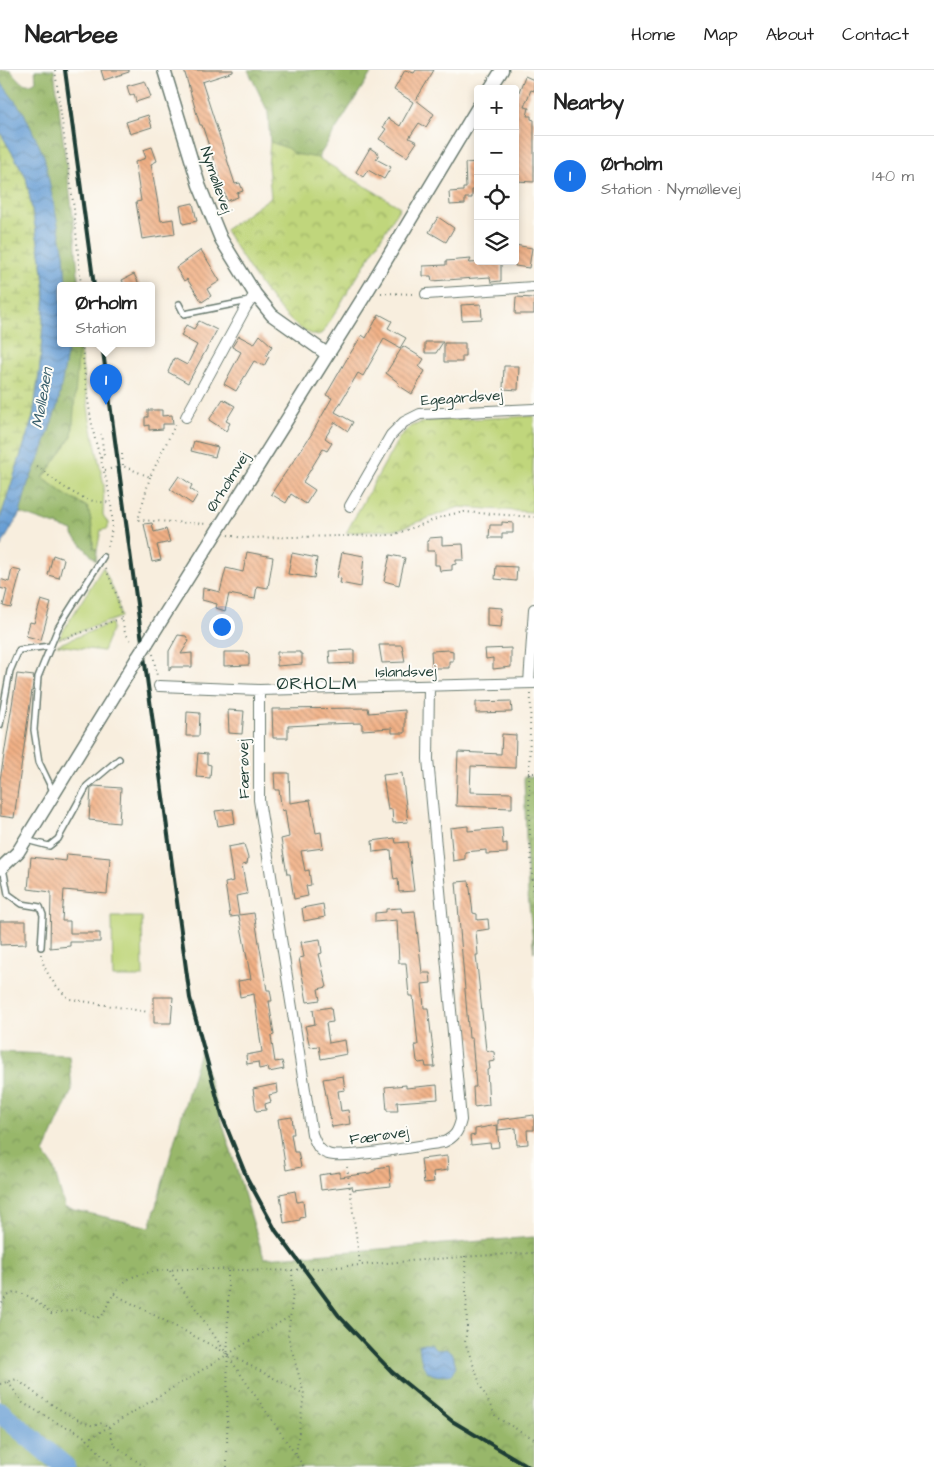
<!DOCTYPE html>
<meta charset="utf-8">
<style>
:root{--surface:#fff;--page:#f6f6f6;--text:#222;--muted:#767676;--line:#e0e0e0;--accent:#1a73e8}
body{margin:0;font-family:"Architects Daughter",sans-serif;background:var(--page);color:var(--text)}
.controls{position:absolute;right:15px;top:15px;display:grid;overflow:hidden;border-radius:5px;box-shadow:0 2px 8px #0003}
.controls button{width:45px;height:45px;display:grid;place-items:center;padding:0;border:0;border-bottom:1px solid var(--line);background:var(--surface);color:var(--text);font:25px sans-serif}
.you{position:absolute;left:221px;top:556px;width:18px;height:18px;margin:-12px;border:4px solid #fff;border-radius:50%;background:#1a73e8;box-shadow:0 0 0 8px #1a73e833}
.badge{display:grid;place-items:center;width:32px;height:32px;border-radius:50%;background:var(--accent);color:#fff;font-size:16px;font-weight:700}
.pin{position:absolute;translate:-50% -41px;filter:drop-shadow(0 1px 2px #0008)}
.pin::after{content:'';position:absolute;top:26px;width:18px;height:15px;background:inherit;clip-path:polygon(0 0,100% 0,50% 100%)}
.popup{position:absolute;left:57px;top:212px;width:98px;height:65px;box-sizing:border-box;display:grid;place-content:center;border-radius:5px;background:var(--surface);filter:drop-shadow(0 1px 4px #0005);font-size:16px;white-space:nowrap;color:var(--muted)}
.popup b{font-size:19px;color:var(--text)}
.popup::after{content:'';position:absolute;left:50%;top:100%;margin-left:-10px;border:10px solid transparent;border-top-color:var(--surface)}
.list{margin:0;padding:0;list-style:none}
h2{display:flex;justify-content:space-between;align-items:center;height:65px;margin:0;padding:0 20px;font-size:21px}
h2 small{font-size:16px;font-weight:400;color:var(--muted)}
.list li{display:grid;grid-template-columns:32px 1fr auto;gap:15px;align-items:center;box-sizing:border-box;height:80px;padding:0 20px;border-top:1px solid var(--line)}
.list b{display:block;font-size:19px;white-space:nowrap}
.list p{margin:0;font-size:16px;white-space:nowrap;color:var(--muted)}
.list em{font-size:16px;font-style:normal;color:var(--muted)}
.icon{flex:none;width:28px;height:28px;fill:none;stroke:currentColor;stroke-width:2;stroke-linecap:round;stroke-linejoin:round}
.map{position:relative;flex:none;width:534px;height:1397px;overflow:hidden}
header{display:flex;align-items:center;gap:30px;box-sizing:border-box;height:70px;padding:0 25px;background:var(--surface);border-bottom:1px solid var(--line)}
header strong{font-size:24px}
nav{display:flex;gap:28px;margin-inline-start:auto;font-size:18px}
main{display:flex}
aside{flex:1;background:var(--surface)}
.map>svg:first-child{display:block}
</style>
<header>
<strong>Nearbee</strong>
<nav><a>Home</a><a>Map</a><a>About</a><a>Contact</a></nav>
</header>
<main>
<div class="map">
<svg width="534" height="1397" viewBox="0 0 534 1397">
<defs>
<pattern id="forest-crowns" width="20" height="18" patternUnits="userSpaceOnUse" patternTransform="scale(1.25)"><rect width="20" height="18" fill="#98b76b"/><path d="M2 6a3 3 0 1 1 6 0M12 15a3 3 0 1 1 6 0" fill="none" stroke="#7b9659"/></pattern>
<pattern id="wetland-marsh" width="20" height="14" patternUnits="userSpaceOnUse" patternTransform="scale(1.25)"><rect width="20" height="14" fill="#c0d67b"/><path d="M1 5h8M5 5V1M11 12h8M15 12V8" fill="none" stroke="#9baf66"/></pattern>
<pattern id="park-crowns" width="20" height="18" patternUnits="userSpaceOnUse" patternTransform="scale(1.25)"><rect width="20" height="18" fill="#c0d67b"/><path d="M2 6a3 3 0 1 1 6 0M12 15a3 3 0 1 1 6 0" fill="none" stroke="#9baf66"/></pattern>
<pattern id="water-waves" width="16" height="10" patternUnits="userSpaceOnUse" patternTransform="scale(1.25)"><rect width="16" height="10" fill="#679ed4"/><path d="M0 5q4-4 8 0t8 0" fill="none" stroke="#5482ad"/></pattern>
<pattern id="building-back-hatch" width="6" height="6" patternUnits="userSpaceOnUse" patternTransform="scale(1.25)"><rect width="6" height="6" fill="#f2b186"/><path d="M-1 5l2 2M0 0l6 6M5-1l2 2" fill="none" stroke="#c3916e"/></pattern>
</defs>
<rect width="100%" height="100%" fill="#fdfcf7"/>
<filter id="ink" filterUnits="userSpaceOnUse"><feTurbulence type="fractalNoise" baseFrequency=".02" numOctaves="2"/><feDisplacementMap in="SourceGraphic" scale="10" xChannelSelector="R" yChannelSelector="G"/><feConvolveMatrix kernelMatrix="1 2 1 2 8 2 1 2 1" color-interpolation-filters="sRGB"/></filter>
<filter id="wash" filterUnits="userSpaceOnUse"><feTurbulence type="fractalNoise" baseFrequency=".0096" numOctaves="4" result="noise"/><feDisplacementMap in="SourceGraphic" scale="20" xChannelSelector="R" yChannelSelector="G"/><feGaussianBlur stdDeviation="1.12" result="paint"/><feColorMatrix in="noise" values="0 0 0 0 0 0 0 0 0 0 0 0 0 0 0 0 0 1.4 0 .05"/><feComposite in="paint" operator="in"/></filter>
<g filter="url(#wash)">
<rect width="100%" height="100%" fill="#f8eede"/>
<path fill="#c0d67b" stroke="#708a58" d="M79 274 90 350 104 415 103 445 108 453V459L101 460 97 480 93 478C93 464 92 449 87 437L64 424 43 408 68 372 73 358 72 339Z
M103 497 116 526 121 547 58 569Z
M111 553 112 559 103 581 57 575Z
M112 847H142L143 907H113Z"/>
<path fill="url(#forest-crowns)" stroke="#5c7a50" d="M0 0H10C17 8 25 20 36 11L35 0H54L74 154 79 216H66L64 184 55 143 0 11Z
M248 0H373L318 88 294 84 287 78 270 72 268 42Z
M68 274H79L72 366 43 408 64 424 87 437C92 449 93 464 93 478L97 480 96 491 73 465V461L20 443 28 413 41 384 58 334Z
M524 707H534V882L528 825Z
M200 981 264 1188 534 1167V1397H0V982L69 985 72 1020 44 1083 53 1096 65 1138 150 1157Z"/>
<path fill="url(#wetland-marsh)" stroke="#708a58" d="M0 62 26 107 42 194 45 223 40 296 33 347 0 449Z"/>
<path fill="url(#park-crowns)" stroke="#708a58" d="M270 72 287 78 294 84 318 88 400 137 324 261 318 266C283 260 243 188 225 160L271 127 268 96Z
M534 346 532 442 459 437 399 459 346 463 400 366 411 356 427 351Z"/>
<path fill="url(#water-waves)" stroke="#436e84" d="M0 11 24 43 44 86 64 184 66 216H61V274H68V278L58 334 41 384 28 413 20 443 0 478V449L33 347 40 296 45 223 42 194 26 107 0 62Z
M424 1274H431L437 1280 446 1279 453 1284 456 1297 451 1305C426 1309 421 1298 419 1275Z"/>
<g fill="none" stroke-linecap="round" stroke-linejoin="round">
<path stroke="#679ed4" stroke-width="21" d="M0 1342 65 1397"/>
</g>
<g id="blocks">
<path fill="url(#building-back-hatch)" d="M101 0H129V2L104 10Z
M184 0H233V2L202 12 235 114 240 113 243 121 237 123 238 127 227 131 202 55H200Z
M405 0 414 3 416 0H434L416 30 434 44 426 57 419 53 409 68 417 72 407 87 379 69 386 59 383 57 388 48 400 56 413 32 394 20Z
M525 6 534 10V21L531 20 524 37 529 38 527 46H531V49L534 50V112L516 111 518 51 515 58V32Z
M145 11 151 27 136 32 134 24 130 26 127 16Z
M148 45 152 57 130 64 126 52Z
M152 77 157 91 151 94 161 151 173 149 175 164 142 169 136 132 141 131 135 92 146 88 143 80Z
M370 78 379 84 376 89 391 97 384 109 368 100 363 107 356 102Z
M478 92V120H472V128H465V134L450 135 449 122 463 121V118H466L465 93Z
M193 133 197 151 183 154 180 136Z
M438 147 454 158 446 172 429 162Z
M515 175 532 178 529 198 515 196Z
M201 180 220 211 207 219 211 226 202 232 187 209 184 211 176 198Z
M471 189 469 193 501 191V211L491 212 490 207 432 211 431 206H423V196L446 195V191Z
M134 204 140 216H125L122 210Z
M516 227 534 228V244H515Z
M481 234 482 249 462 250 461 235Z
M379 244 392 251 388 258 406 268 400 278 384 269 363 306 358 303 335 342 353 352 348 361 335 352 325 368 332 373 327 381 323 379 303 412 315 420 306 434 291 424 286 433 271 424 311 365 332 328 326 325 348 287 362 265 366 268Z
M199 251 217 260 188 313 168 302 174 288 187 295 197 275 181 266 186 255 194 259Z
M260 265 272 276 266 286 269 287 264 296 254 291 236 321 224 314 241 282 232 277 239 266 254 274Z
M425 272H443L436 283H425Z
M444 273H465V286H462V292H444Z
M403 276 424 289 419 297 425 301 412 324 398 315 399 313 386 303Z
M504 296H519L518 320 503 319Z
M223 329 235 336 226 351 230 353 226 361 209 350Z
M148 340H162V346L172 345 173 354H163V359L149 360V355L145 356V347H148Z
M194 371 218 377 215 387 191 381Z
M179 406 192 415 190 419 198 424 192 434 170 419Z
M502 452 513 453V463H502V468H489L490 455H502Z
M152 453 154 462 166 459 170 472 157 475 161 490 152 492 144 454Z
M442 467V475L463 474 464 490H456V494L452 495V500L440 501 439 495H435V481H427V471H429V468Z
M247 482 273 487 268 518 257 516 255 529 229 524 225 541 216 538 217 534 202 530 203 518 220 522 226 498 243 502Z
M342 482 364 486 361 517 340 513 341 509 337 508Z
M292 483 317 488 314 508 288 504Z
M53 485 64 489 59 508 48 505Z
M390 485 405 488 399 515 384 511Z
M496 496 517 497 516 511 495 509Z
M12 499 21 501 11 538 3 536 7 520 0 518V509L9 512Z
M41 530 51 533 41 570 26 566 30 552 34 553Z
M487 537 503 538 501 557 487 556Z
M178 565 186 566 189 571 181 584 192 583V597H172L169 601V581Z
M379 575H402L405 592 382 593Z
M511 578V597L493 599V588L486 589 485 579Z
M354 580V593L330 594 329 581Z
M449 580 453 581V591H449V598H432L431 581Z
M224 582H247L249 584V595L224 596Z
M277 582H300V584H302V594L277 596Z
M17 604 34 606 14 748 0 746V710Z
M511 631 512 642 476 643V632Z
M368 638 369 643 405 640V663H392V658L362 660V653L326 654 288 656V668H273L272 639Z
M228 640 244 641 242 664 229 663Z
M187 642 200 643 199 666H186Z
M502 664 516 665 515 698 471 696 470 722 512 723V738L456 736 458 682 501 684Z
M198 683 207 684V694L211 695 210 708 196 707Z
M274 703H289L290 733 310 730 316 763 321 762 323 778 301 781 305 801 309 800 311 815 306 816 308 826 294 829 290 804H287L281 769 289 767 285 740 282 741 279 720H275Z
M402 703 408 752 393 753 392 739 388 740 383 705Z
M94 716 121 718 119 753 89 750 91 718Z
M233 739 235 753 218 756 215 741Z
M468 756V761L502 758 503 774 507 773V783L486 784V780L465 782V789L453 791 450 758Z
M395 768 396 773 408 772 414 821 399 822 398 808 394 809 393 804 391 780 373 782 372 771Z
M244 774 248 788 247 794 242 795 247 824 236 826 239 845 254 843 267 920H270L272 931H269L274 965 271 966 275 992 282 991 284 999 269 1002 268 997 259 999 258 992 247 994 246 985 262 982 254 924 240 927 238 911 251 909 239 846 230 847 225 813 233 811 228 777Z
M67 784 110 788 107 824 64 820 62 851H70V863H100V872H70V876L50 878 51 822 28 819 31 787 66 791Z
M469 811 473 843 477 844V850L488 849 489 859 476 861 478 885H476L486 980 494 982 495 991 489 992 490 999 487 1000 489 1035 474 1037 473 1017H476L472 968H469L456 812Z
M323 834 325 847 304 851 302 838Z
M401 838 402 842 415 841 422 903H430L431 913 422 914 424 938H428L435 997H426L425 992 419 993 417 991 415 975H418L413 926H409L406 893H399L397 850 375 852V843L386 842V839Z
M0 851H26V874L0 875Z
M320 869 322 883 319 884 327 917 318 919 320 930 307 932 299 888 304 887 301 872Z
M154 927H173L171 953H154Z
M331 937 333 952 326 953 329 973 345 970 347 984 321 989 319 976 310 977 305 956 315 954 313 940Z
M343 1006 345 1020 338 1021 341 1041 348 1040 350 1054 332 1057 323 1009Z
M277 1014 278 1023 269 1025 271 1032 265 1034 266 1040 256 1041 253 1019Z
M406 1015V1018L437 1015 438 1029 397 1032 398 1041H387L385 1017Z
M534 1045V1060H527L528 1074 517 1075 516 1058 498 1060V1050Z
M292 1047 294 1064H291L294 1082H298L301 1097 286 1100 278 1049Z
M497 1055 499 1077 491 1078 490 1073 471 1075 470 1066 475 1065V1059Z
M447 1086 448 1100 433 1102 434 1112 424 1113 421 1089Z
M389 1096 391 1116 353 1120 352 1116 321 1120 319 1105 340 1102V1107L370 1103 376 1100V1098Z
M295 1121 297 1132 303 1131 305 1147 300 1148V1150L284 1153 280 1124Z"/>
</g>
</g>
<g filter="url(#ink)">
<use href="#blocks" fill-opacity="0" stroke="#6b7b70" stroke-width="1"/>
<g fill="none" stroke-linecap="round" stroke-linejoin="round">
<defs>
<path id="service" d="M179 234 184 244 249 231
M0 655 10 601 19 580 50 576
M53 721 39 692 34 660 38 607 58 558 103 487
M26 770 49 776 58 769 87 716 119 689
M3 798 8 824 22 834 40 837 43 845 41 877"/>
<path id="minor" d="M426 224 534 217
M186 347 246 237 255 224
M350 436 391 365 404 352 420 344 534 339
M529 613 534 539
M159 616 259 620 534 613
M259 620V730L312 1064C316 1073 318 1081 328 1084 342 1090 424 1075 444 1072 455 1067 458 1062 461 1050L428 689 429 616"/>
<path id="tertiary" d="M164 0 199 115 221 169 255 224 272 245 327 284
M490 19 502 0
M147 573 365 225 478 37
M0 799 18 782 138 587"/>
</defs>
<use href="#service" stroke="#6b7b70" stroke-width="8"/>
<use href="#minor" stroke="#6b7b70" stroke-width="12"/>
<use href="#tertiary" stroke="#6b7b70" stroke-width="15"/>
<path stroke="#6b7b70" stroke-width="2" stroke-dasharray="1 4" stroke-linecap="butt" d="M55 0 74 139 81 216
M381 223 416 224
M82 274C84 303 88 335 94 365 102 398 122 447 106 480
M122 384 123 396
M101 388 104 385 101 364
M37 396C56 412 83 435 109 432
M105 400 123 396 150 407 177 351
M150 407 138 450 207 454
M228 465 242 468 393 465 447 445 464 442 534 447
M106 499 117 526 125 563 133 573
M63 569 122 548
M153 584 157 606
M531 624C529 691 527 757 534 824
M528 703H534
M41 884C43 901 57 919 70 929L148 942
M347 1097 360 1194
M465 1186 467 1258 465 1272 482 1319 496 1347 534 1369
M292 1200 293 1223 288 1266 304 1324 296 1384
M170 1201 304 1397
M114 1224 304 1324
M0 1238C12 1207 36 1231 51 1244L79 1239 97 1248 102 1246C111 1228 118 1211 138 1205 181 1193 246 1203 293 1200 373 1195 453 1186 534 1183
M8 1312 23 1333 61 1355 73 1359 86 1368 113 1397
M0 1314 17 1309C31 1322 72 1349 91 1355 95 1356 98 1354 102 1353L109 1357 114 1375 145 1397
M87 1370 289 1247
M227 1397 228 1201"/>
<use href="#service" stroke="#fff" stroke-width="5"/>
<use href="#minor" stroke="#fff" stroke-width="10"/>
<use href="#tertiary" stroke="#fff" stroke-width="12"/>
<path stroke="#1f3d34" stroke-width="4" d="M65 0 94 216
M102 274 190 928 222 1046 247 1108 276 1161 339 1246 392 1302 452 1351 529 1397"/>
<defs>
<path id="tertiary-bridge" d="M138 587 147 573"/>
</defs>
<use href="#tertiary-bridge" stroke="#6b7b70" stroke-width="15" stroke-linecap="butt"/>
<use href="#tertiary-bridge" stroke="#fff" stroke-width="12"/>
</g>
</g>
<g text-anchor="middle" dominant-baseline="central" stroke-width="4" stroke-linejoin="round" paint-order="stroke">
<g font-size="15" fill="#1f3d34" stroke="#fdfcf7">
<text transform="translate(216 110) rotate(71)">Nymøllevej</text>
<text transform="translate(462 328) rotate(-4)">Egegårdsvej</text>
<text transform="translate(228 412) rotate(-58)">Ørholmvej</text>
<text transform="translate(406 602) rotate(-1)">Islandsvej</text>
<text transform="translate(244 699) rotate(-91)">Færøvej</text>
<text transform="translate(379 1066) rotate(-8)">Færøvej</text>
</g>
<g font-size="16" font-style="italic" fill="#385f6c" stroke="#fdfcf7">
<text transform="translate(42 328) rotate(-80)">Mølleåen</text>
</g>
<g font-size="18" letter-spacing="1" fill="#1f3d34" stroke="#fdfcf7">
<text x="317" y="613">ØRHOLM</text>
</g>
</g>
</svg>
<div class="controls">
<button>+</button>
<button>−</button>
<button><svg class="icon" aria-label="locate" viewBox="0 0 24 24"><circle cx="12" cy="12" r="6"/><path d="M12 2v4M12 18v4M2 12h4M18 12h4"/></svg></button>
<button><svg class="icon" aria-label="layers" viewBox="0 0 24 24"><path d="M12 4l9 5-9 5-9-5zM3 14l9 5 9-5"/></svg></button>
</div>
<div class="you"></div>
<div class="pin badge" style="left:106px;top:335px">1</div>
<div class="popup"><b>Ørholm</b>Station</div>
</div>
<aside>
<h2>Nearby<small></small></h2>
<ul class="list">
<li><span class="badge">1</span><div><b>Ørholm</b><p>Station · Nymøllevej</p></div><em>140 m</em></li>
</ul>
</aside>
</main>
